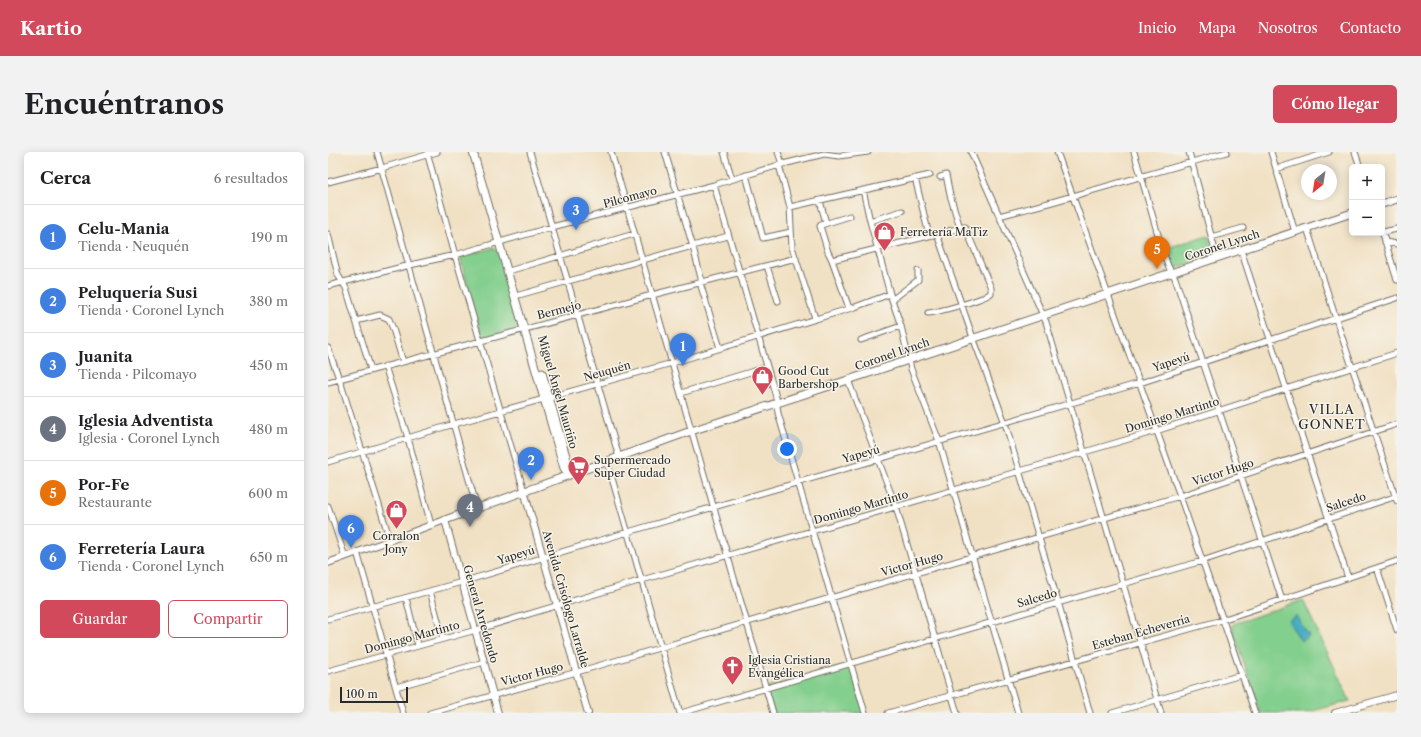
<!DOCTYPE html>
<html lang="es">
<meta charset="utf-8">
<style>
:root{--surface:#fff;--page:#f2f2f2;--text:#202124;--muted:#757577;--line:#e0e0e0;--accent:#d1495b}
body{margin:0;font-family:"Libre Caslon Text",serif;background:var(--page);color:var(--text)}
.controls{position:absolute;right:12px;top:12px;display:grid;overflow:hidden;border-radius:6px;box-shadow:0 2px 10px #0003}
.controls button{width:36px;height:36px;display:grid;place-items:center;padding:0;border:0;border-bottom:1px solid var(--line);background:var(--surface);color:var(--text);font:20px sans-serif}
.compass{position:absolute;left:973px;top:12px;width:36px;height:36px;border-radius:50%;background:var(--surface);box-shadow:0 2px 10px #0003;rotate:210deg}
.scale{position:absolute;left:12px;bottom:10px;width:68px;box-sizing:border-box;padding-left:4px;border:2px solid #2b2b2b;border-top:0;font-size:11px;line-height:14px;white-space:nowrap;color:#2b2b2b;-webkit-text-stroke:3px #f7f3e8;paint-order:stroke}
.you{position:absolute;left:459px;top:297px;width:14px;height:14px;margin:-10px;border:3px solid #fff;border-radius:50%;background:#1a73e8;box-shadow:0 0 0 6px #1a73e833}
.badge{display:grid;place-items:center;width:26px;height:26px;border-radius:50%;background:var(--accent);color:#fff;font-size:13px;font-weight:700}
.pin{position:absolute;translate:-50% -33px;filter:drop-shadow(0 1px 2px #0008)}
.pin::after{content:'';position:absolute;top:21px;width:14px;height:12px;background:inherit;clip-path:polygon(0 0,100% 0,50% 100%)}
.list{margin:0;padding:0;list-style:none}
h2{display:flex;justify-content:space-between;align-items:center;height:52px;margin:0;padding:0 16px;font-size:17px}
h2 small{font-size:13px;font-weight:400;color:var(--muted)}
.list li{display:grid;grid-template-columns:26px 1fr auto;gap:12px;align-items:center;box-sizing:border-box;height:64px;padding:0 16px;border-top:1px solid var(--line)}
.list b{display:block;font-size:15px;white-space:nowrap}
.list p{margin:0;font-size:13px;white-space:nowrap;color:var(--muted)}
.list em{font-size:13px;font-style:normal;color:var(--muted)}
.actions{display:flex;gap:8px;padding:12px 16px}
.actions a{flex:1;padding:9px 0;border:1px solid var(--accent);border-radius:6px;text-align:center;font-size:14px;color:var(--accent)}
.actions .main{background:var(--accent);color:#fff}
.map{position:relative;flex:none;width:1069px;height:561px;overflow:hidden;border-radius:6px}
header{display:flex;align-items:center;gap:24px;box-sizing:border-box;height:56px;padding:0 20px;background:var(--accent);color:#fff}
header strong{font-size:19px}
nav{display:flex;gap:22px;margin-inline-start:auto;font-size:14px}
.intro{display:flex;align-items:center;justify-content:space-between;box-sizing:border-box;height:96px;padding:0 24px}
h1{margin:0;font-size:28px}
.button{padding:10px 18px;border-radius:6px;background:var(--accent);color:#fff;font-size:14px;font-weight:700}
main{display:flex;gap:24px;padding:0 24px}
aside{flex:1;background:var(--surface);border-radius:6px;box-shadow:0 2px 10px #0003}
.map>svg:first-child{display:block}
</style>
<header>
<strong>Kartio</strong>
<nav><a>Inicio</a><a>Mapa</a><a>Nosotros</a><a>Contacto</a></nav>
</header>
<div class="intro"><h1>Encuéntranos</h1><a class="button">Cómo llegar</a></div>
<main>
<aside>
<h2>Cerca<small>6 resultados</small></h2>
<ul class="list">
<li><span class="badge" style="background:#3f7fe0">1</span><div><b>Celu-Mania</b><p>Tienda · Neuquén</p></div><em>190 m</em></li>
<li><span class="badge" style="background:#3f7fe0">2</span><div><b>Peluquería Susi</b><p>Tienda · Coronel Lynch</p></div><em>380 m</em></li>
<li><span class="badge" style="background:#3f7fe0">3</span><div><b>Juanita</b><p>Tienda · Pilcomayo</p></div><em>450 m</em></li>
<li><span class="badge" style="background:#6b7280">4</span><div><b>Iglesia Adventista</b><p>Iglesia · Coronel Lynch</p></div><em>480 m</em></li>
<li><span class="badge" style="background:#e8710a">5</span><div><b>Por-Fe</b><p>Restaurante</p></div><em>600 m</em></li>
<li><span class="badge" style="background:#3f7fe0">6</span><div><b>Ferretería Laura</b><p>Tienda · Coronel Lynch</p></div><em>650 m</em></li>
</ul>
<div class="actions"><a class="main">Guardar</a><a>Compartir</a></div>
</aside>
<div class="map">
<svg width="1069" height="561" viewBox="0 0 1069 561">
<rect width="100%" height="100%" fill="#f7f3e8"/>
<filter id="ink" filterUnits="userSpaceOnUse"><feTurbulence type="fractalNoise" baseFrequency=".025" numOctaves="2"/><feDisplacementMap in="SourceGraphic" scale="8" xChannelSelector="R" yChannelSelector="G"/><feConvolveMatrix kernelMatrix="1 2 1 2 8 2 1 2 1" color-interpolation-filters="sRGB"/></filter>
<filter id="wash" filterUnits="userSpaceOnUse"><feTurbulence type="fractalNoise" baseFrequency=".012" numOctaves="4" result="noise"/><feDisplacementMap in="SourceGraphic" scale="16" xChannelSelector="R" yChannelSelector="G"/><feGaussianBlur stdDeviation="0.9" result="paint"/><feColorMatrix in="noise" values="0 0 0 0 0 0 0 0 0 0 0 0 0 0 0 0 0 1.4 0 .05"/><feComposite in="paint" operator="in"/></filter>
<g filter="url(#wash)">
<rect width="100%" height="100%" fill="#f1e1c4"/>
<path fill="#83cf8d" stroke="#577d5c" d="M880 83 885 102 882 104 846 117 839 96Z
M165 96 171 100 192 173 189 177 154 186 132 106 133 105Z
M975 448 1022 549 977 561H933L905 479V472Z
M523 512 537 561H445L438 536Z"/>
<path fill="#40a9c0" stroke="#366a76" d="M968 464 981 484 973 489 960 469Z"/>
</g>
<g filter="url(#ink)">
<g fill="none" stroke-linecap="round" stroke-linejoin="round">
<defs>
<path id="minor" d="M49 0 149 356
M99 0 127 103 196 339
M202 0 291 305
M283 0 445 561
M337 0 365 95 373 126V134L392 196
M396 0 404 27
M450 0 454 12
M643 0 718 170 833 561
M729 0 852 344 927 561
M806 0 835 100 840 114 847 126 954 448
M861 0 889 106
M943 0 967 80
M1027 0 1032 15
M451 13 462 55 464 95 487 166
M948 17 1001 0
M418 23 435 86 463 80
M612 25 618 23 622 43 632 76
M587 26 601 83
M0 30 54 16 109 0
M386 33 448 245 450 261 537 561
M535 38 542 69 562 142 573 174 583 217 611 289 690 561
M492 49 498 71
M462 55 602 23
M671 64 724 50 899 0
M542 69 574 59
M979 76 1008 167 1069 349
M1054 79 1069 128
M1055 80 1069 77
M0 82 10 123 18 136 43 218
M609 82 643 180 677 271 730 450 762 561
M883 85 915 76
M1057 90 1069 92
M913 98 1020 426
M504 108 637 75 663 136V141C657 147 611 160 600 161
M439 114 450 149
M184 118 306 82
M0 134 82 113 127 103 224 75 386 33 451 13 496 2 511 4 540 0
M191 143 400 84
M565 147 590 128V119
M521 156 504 108 500 100 492 74 493 73 522 64
M28 169 52 163 61 167 65 177 75 210
M533 188 573 174
M0 196 13 232 62 388
M57 214 80 286 103 373
M520 228 568 355 629 561
M0 230 324 143 468 106
M353 241 439 215
M279 309 352 561
M0 310 126 272 344 211 527 155 562 142
M0 354 17 405
M29 400 75 561
M1049 416 1069 478
M102 439 115 487
M78 446 90 494
M0 467 134 430 300 380 812 231 1069 146
M0 519 148 478 314 428 692 319 828 279 1069 201
M68 535 156 510
M102 561 249 520 852 344 1069 272
M353 561 874 409 1069 344
M560 561 894 468 1069 409
M784 561 913 523"/>
<path id="tertiary" d="M196 339 260 561
M0 411 117 368 170 561
M1007 561 1069 543"/>
<path id="secondary" d="M145 0 236 316 241 323
M1054 52 1069 47
M214 221 241 315V323
M117 368 363 279 520 228 1024 61"/>
</defs>
<use href="#minor" stroke="#706b61" stroke-width="7"/>
<use href="#tertiary" stroke="#706b61" stroke-width="8"/>
<use href="#secondary" stroke="#706b61" stroke-width="9"/>
<use href="#minor" stroke="#fff" stroke-width="5"/>
<use href="#tertiary" stroke="#fff" stroke-width="6"/>
<use href="#secondary" stroke="#fff" stroke-width="7"/>
</g>
</g>
<defs>
<symbol id="shop-pin" viewBox="-11 -11 22 30"><path d="M0 17L-7.5 6A9.5 9.5 0 1 1 7.5 6Z" fill="#d1495b" stroke="#f7f3e8"/><path d="M-5-2.5h2.3a2.7 3.5 0 0 1 5.4 0H5L5.5 6h-11ZM-1.5-2.5h3a1.5 2.3 0 0 0-3 0Z" fill="#fff"/></symbol>
<symbol id="supermarket-pin" viewBox="-11 -11 22 30"><path d="M0 17L-7.5 6A9.5 9.5 0 1 1 7.5 6Z" fill="#d1495b" stroke="#f7f3e8"/><path d="M-6-5.5h2.5l.6 2H6L4.5 2H-2.5L-4.4-4H-6ZM-1.5 3.2a1.3 1.3 0 1 0 .1 0ZM3 3.2a1.3 1.3 0 1 0 .1 0Z" fill="#fff"/></symbol>
<symbol id="church-pin" viewBox="-11 -11 22 30"><path d="M0 17L-7.5 6A9.5 9.5 0 1 1 7.5 6Z" fill="#d1495b" stroke="#f7f3e8"/><path d="M-1.2-6h2.4v3.5h3.3v2.4h-3.3V6h-2.4V-.1h-3.3v-2.4h3.3Z" fill="#fff"/></symbol>
</defs>
<g fill-rule="evenodd">
<use href="#shop-pin" x="544" y="68" width="25" height="34"/>
<use href="#shop-pin" x="422" y="212" width="25" height="34"/>
<use href="#supermarket-pin" x="238" y="302" width="25" height="34"/>
<use href="#shop-pin" x="56" y="346" width="25" height="34"/>
<use href="#church-pin" x="392" y="502" width="25" height="34"/>
</g>
<g text-anchor="middle" dominant-baseline="central" stroke-width="3" stroke-linejoin="round" paint-order="stroke">
<g font-size="11" fill="#2b2b2b" stroke="#f7f3e8">
<text transform="translate(302 45) rotate(-15)">Pilcomayo</text>
<text transform="translate(894 93) rotate(-18)">Coronel Lynch</text>
<text transform="translate(231 158) rotate(-14)">Bermejo</text>
<text transform="translate(564 202) rotate(-19)">Coronel Lynch</text>
<text transform="translate(843 210) rotate(-18)">Yapeyú</text>
<text transform="translate(279 219) rotate(-16)">Neuquén</text>
<text transform="translate(230 240) rotate(74)">Miguel Ángel Mauriño</text>
<text transform="translate(844 263) rotate(-17)">Domingo Martinto</text>
<text transform="translate(533 302) rotate(-16)">Yapeyú</text>
<text transform="translate(895 320) rotate(-18)">Victor Hugo</text>
<text transform="translate(1018 350) rotate(-18)">Salcedo</text>
<text transform="translate(533 355) rotate(-16)">Domingo Martinto</text>
<text transform="translate(188 403) rotate(-17)">Yapeyú</text>
<text transform="translate(584 412) rotate(-16)">Victor Hugo</text>
<text transform="translate(709 446) rotate(-16)">Salcedo</text>
<text transform="translate(238 447) rotate(74)">Avenida Crisólogo Larralde</text>
<text transform="translate(153 462) rotate(74)">General Arredondo</text>
<text transform="translate(813 480) rotate(-16)">Esteban Echeverría</text>
<text transform="translate(84 485) rotate(-15)">Domingo Martinto</text>
<text transform="translate(204 522) rotate(-15)">Victor Hugo</text>
</g>
<g font-size="11" fill="#2b2b2b" stroke="#f7f3e8" text-anchor="start">
<text x="572" y="80">Ferretería MaTiz</text>
<text x="450" y="219">Good Cut<tspan x="450" dy="13">Barbershop</tspan></text>
<text x="266" y="308">Supermercado<tspan x="266" dy="13">Super Ciudad</tspan></text>
<text x="68" y="384" text-anchor="middle">Corralon<tspan x="68" dy="13">Jony</tspan></text>
<text x="420" y="508">Iglesia Cristiana<tspan x="420" dy="13">Evangélica</tspan></text>
</g>
<g font-size="13" letter-spacing="1" fill="#2b2b2b" stroke="#f7f3e8">
<text x="1004" y="257">VILLA<tspan x="1004" dy="15">GONNET</tspan></text>
</g>
</g>
</svg>
<div class="controls">
<button>+</button>
<button>−</button>
</div>
<svg class="compass" viewBox="-18 -18 36 36"><path d="M0-13l5 13h-10z" fill="#e53935"/><path d="M0 13l5-13h-10z" fill="#757577"/></svg>
<div class="scale">100 m</div>
<div class="you"></div>
<div class="pin badge" style="left:355px;top:214px;background:#3f7fe0">1</div>
<div class="pin badge" style="left:203px;top:328px;background:#3f7fe0">2</div>
<div class="pin badge" style="left:248px;top:78px;background:#3f7fe0">3</div>
<div class="pin badge" style="left:142px;top:375px;background:#6b7280">4</div>
<div class="pin badge" style="left:829px;top:117px;background:#e8710a">5</div>
<div class="pin badge" style="left:23px;top:396px;background:#3f7fe0">6</div>
</div>
</main>
